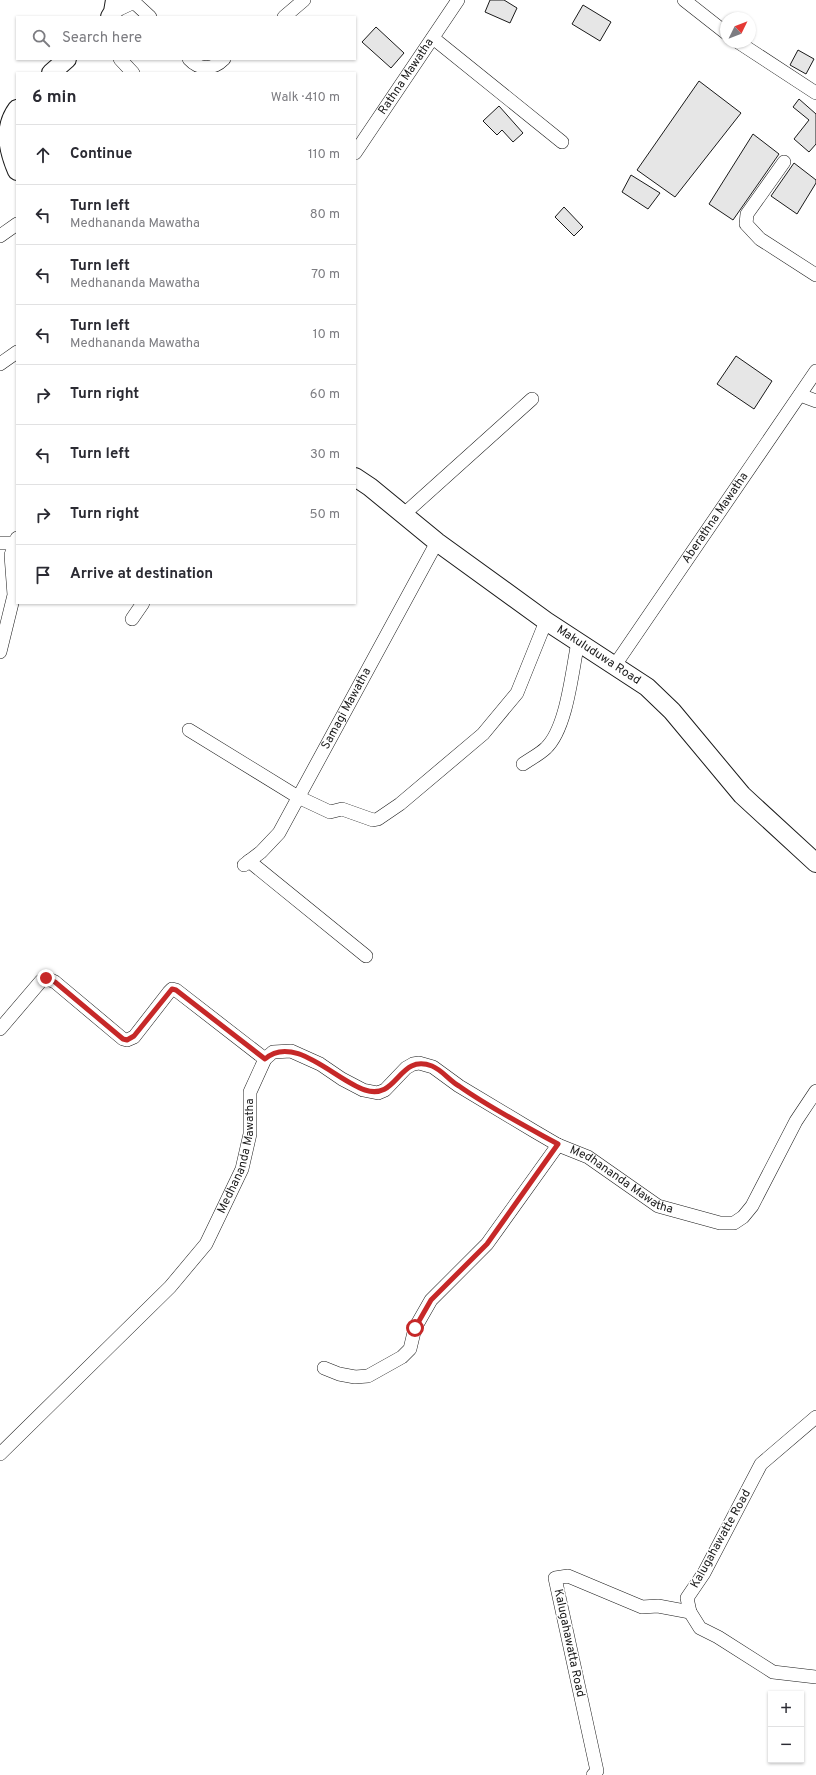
<!DOCTYPE html>
<meta charset="utf-8">
<style>
:root{--surface:#fff;--page:#f7f7f7;--text:#2b2b33;--muted:#7c7c81;--line:#e1e1e2}
body{margin:0;font-family:Overpass,sans-serif;background:var(--page);color:var(--text)}
.controls{position:absolute;right:12px;bottom:12px;display:grid;overflow:hidden;border-radius:0px;box-shadow:0 1px 3px #0004}
.controls button{width:36px;height:36px;display:grid;place-items:center;padding:0;border:0;border-bottom:1px solid var(--line);background:var(--surface);color:var(--text);font:20px sans-serif}
.compass{position:absolute;left:720px;top:12px;width:36px;height:36px;border-radius:50%;background:var(--surface);box-shadow:0 1px 3px #0004;rotate:47deg}
.stop{position:absolute;width:12px;height:12px;margin:-9px;border:3px solid #c62828;border-radius:50%;background:#fff}
.stop.end{background:#c62828;border-color:#fff;box-shadow:0 1px 4px #0008}
.list{margin:0;padding:0;list-style:none}
h2{display:flex;justify-content:space-between;align-items:center;height:52px;margin:0;padding:0 16px;font-size:17px}
h2 small{font-size:13px;font-weight:400;color:var(--muted)}
.list li{display:grid;grid-template-columns:26px 1fr auto;gap:12px;align-items:center;box-sizing:border-box;height:60px;padding:0 16px;border-top:1px solid var(--line)}
.list b{display:block;font-size:15px;white-space:nowrap}
.list p{margin:0;font-size:13px;white-space:nowrap;color:var(--muted)}
.list em{font-size:13px;font-style:normal;color:var(--muted)}
.icon{flex:none;width:22px;height:22px;fill:none;stroke:currentColor;stroke-width:2;stroke-linecap:round;stroke-linejoin:round}
.map{position:relative;flex:none;width:816px;height:1775px;overflow:hidden}
.search{position:absolute;background:var(--surface);box-shadow:0 1px 3px #0004;left:16px;top:16px;width:340px;height:44px;display:flex;align-items:center;gap:10px;box-sizing:border-box;padding:0 14px;border-radius:0px;color:var(--muted);font-size:15px}
.panel{position:absolute;background:var(--surface);box-shadow:0 1px 3px #0004;left:16px;top:72px;width:340px;height:532px;border-radius:0px}
.map>svg:first-child{display:block}
</style>
<div class="map">
<svg width="816" height="1775" viewBox="0 0 816 1775">
<rect width="100%" height="100%" fill="#fff"/>
<path fill="#e6e6e6" stroke="#1a1a1a" d="M490 0H504L517 8 510 23 485 12Z
M583 5 611 22 600 41 572 24Z
M376 27 404 53 391 68 362 42Z
M798 50 814 59 806 74 790 65Z
M699 81 741 113 675 197 637 170Z
M799 99 816 114V144L809 152 794 139 809 120 793 107Z
M499 106 523 133 513 142 502 130 497 135 483 121Z
M753 134 779 154 733 220 709 204Z
M794 163 816 180V183L797 214 771 196Z
M631 175 660 193 648 209 622 192Z
M564 207 583 227 574 236 555 217Z
M736 356 772 381 754 409 717 384Z"/>
<g fill="none" stroke-linecap="round" stroke-linejoin="round">
<defs>
<g id="street">
<path d="M684 0 726 33"/>
<path d="M113 12 130 4H136L150 17"/>
<path d="M284 17 304 0"/>
<path d="M433 38 562 142"/>
<path d="M738 42 816 93"/>
<path d="M120 59 133 73"/>
<path d="M189 59C199 70 213 70 224 59"/>
<path id="s1" d="M355 153 458 0"/>
<path d="M784 162 747 214 746 224 760 239 816 275"/>
<path d="M0 236 17 224"/>
<path d="M0 364 17 352"/>
<path d="M800 395 816 401"/>
<path d="M403 515 532 399"/>
<path d="M0 543H14"/>
<path d="M132 619 143 603"/>
<path d="M0 652 14 595 11 555 17 538"/>
<path id="s2" d="M615 665 816 371"/>
<path d="M189 730 298 797 330 812 342 809 373 820 378 819 400 804 483 734 517 693 546 621"/>
<path d="M523 764C530 759 540 754 546 748 567 728 572 671 578 642"/>
<path d="M249 861 366 956"/>
<path id="s3" d="M244 865 261 852 279 833 437 542"/>
<path d="M0 1029 41 981 46 978 55 982 123 1039 127 1040 134 1037 169 992 172 989 176 990 265 1059"/>
<path d="M324 1368 339 1374 355 1377 368 1376 402 1357 410 1349 415 1328 431 1300 487 1244 558 1145"/>
<path d="M816 1417 761 1464 704 1573 687 1598 690 1612 700 1628 718 1637 773 1672 816 1677"/>
<path id="s4" d="M0 1454 170 1287 206 1244 242 1169 250 1134V1092L265 1059 273 1052 291 1051 320 1064 342 1079 363 1090 378 1093 385 1090 406 1068 413 1064 419 1063 433 1067 459 1086 534 1131 558 1145 588 1157 658 1206 720 1223H734L743 1217 752 1206 796 1121 816 1091"/>
<path d="M593 1775 597 1771 555 1578 568 1576 642 1607 658 1606 690 1612"/>
</g>
<g id="secondary">
<path d="M110 17 113 12 115 0"/>
<path d="M51 73 67 59"/>
<path d="M17 109C3 128 8 150 17 171"/>
<path id="s5" d="M355 477 370 487 437 542 546 621 647 687 672 711 742 795 816 863"/>
</g>
</defs>
<use href="#street" stroke="#1a1a1a" stroke-width="14"/>
<use href="#secondary" stroke="#1a1a1a" stroke-width="20"/>
<use href="#street" stroke="#fff" stroke-width="13"/>
<use href="#secondary" stroke="#fff" stroke-width="18"/>
</g>
<g fill="none" stroke-linecap="round" stroke-linejoin="round">
<path stroke="#c62828" stroke-width="5" d="M46 978 55 982 123 1039 127 1040 134 1036 172 989 176 990 265 1059C294 1033 336 1081 365 1090 398 1101 398 1053 432 1066 442 1070 450 1081 459 1086 490 1108 525 1126 558 1144L487 1244 431 1300 415 1328"/>
</g>
<g text-anchor="middle" dominant-baseline="central" stroke-width="3" stroke-linejoin="round" paint-order="stroke">
<g font-size="12" fill="#1a1a1a" stroke="#fff">
<text stroke="none"><textPath href="#s1" startOffset="92">Rathna Mawatha</textPath></text>
<text stroke="none"><textPath href="#s2" startOffset="178">Aberathna Mawatha</textPath></text>
<text stroke="none"><textPath href="#s5" startOffset="302">Makuluduwa Road</textPath></text>
<text stroke="none"><textPath href="#s3" startOffset="189">Samagi Mawatha</textPath></text>
<text stroke="none"><textPath href="#s4" startOffset="389">Medhananda Mawatha</textPath></text>
<text stroke="none"><textPath href="#s4" startOffset="905">Medhananda Mawatha</textPath></text>
<text transform="translate(721 1539) rotate(-61)">Kalugahawatte Road</text>
<text transform="translate(569 1643) rotate(78)">Kalugahawatta Road</text>
</g>
</g>
</svg>
<div class="controls">
<button>+</button>
<button>−</button>
</div>
<svg class="compass" viewBox="-18 -18 36 36"><path d="M0-13l5 13h-10z" fill="#e53935"/><path d="M0 13l5-13h-10z" fill="#7c7c81"/></svg>
<div class="stop" style="left:415px;top:1328px"></div>
<div class="stop end" style="left:46px;top:978px"></div>
<div class="search"><svg class="icon" aria-label="search" viewBox="0 0 24 24"><circle cx="10" cy="10" r="6"/><path d="M15 15l6 6"/></svg>Search here</div>
<section class="panel">
<h2>6 min<small>Walk · 410 m</small></h2>
<ul class="list">
<li><svg class="icon" aria-label="ahead" viewBox="0 0 24 24"><path d="M12 20V5M6 11l6-6 6 6"/></svg><div><b>Continue</b></div><em>110 m</em></li>
<li><svg class="icon" aria-label="left" viewBox="0 0 24 24"><path d="M17 20v-9H6M10 6l-5 5 5 5"/></svg><div><b>Turn left</b><p>Medhananda Mawatha</p></div><em>80 m</em></li>
<li><svg class="icon" aria-label="left" viewBox="0 0 24 24"><path d="M17 20v-9H6M10 6l-5 5 5 5"/></svg><div><b>Turn left</b><p>Medhananda Mawatha</p></div><em>70 m</em></li>
<li><svg class="icon" aria-label="left" viewBox="0 0 24 24"><path d="M17 20v-9H6M10 6l-5 5 5 5"/></svg><div><b>Turn left</b><p>Medhananda Mawatha</p></div><em>10 m</em></li>
<li><svg class="icon" aria-label="right" viewBox="0 0 24 24"><path d="M7 20v-9h11M14 6l5 5-5 5"/></svg><div><b>Turn right</b></div><em>60 m</em></li>
<li><svg class="icon" aria-label="left" viewBox="0 0 24 24"><path d="M17 20v-9H6M10 6l-5 5 5 5"/></svg><div><b>Turn left</b></div><em>30 m</em></li>
<li><svg class="icon" aria-label="right" viewBox="0 0 24 24"><path d="M7 20v-9h11M14 6l5 5-5 5"/></svg><div><b>Turn right</b></div><em>50 m</em></li>
<li><svg class="icon" aria-label="arrive" viewBox="0 0 24 24"><path d="M6 21V4h12l-3 4 3 4H6"/></svg><div><b>Arrive at destination</b></div></li>
</ul>
</section>
</div>
